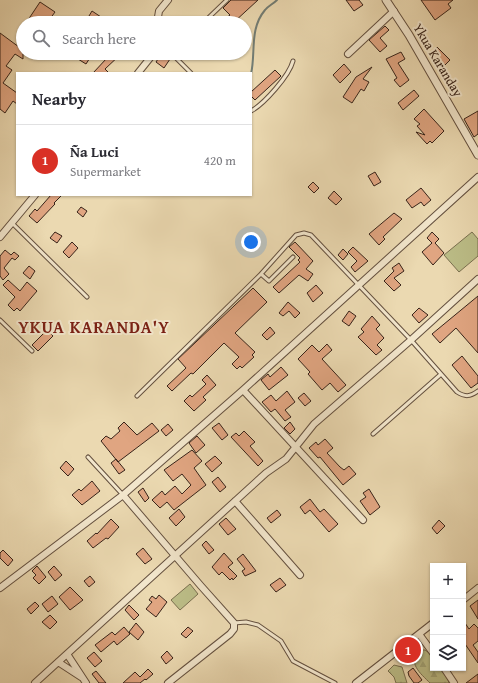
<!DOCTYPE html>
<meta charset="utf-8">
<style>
:root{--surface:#fff;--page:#f7f7f7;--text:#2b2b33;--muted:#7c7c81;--line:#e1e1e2;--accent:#d93025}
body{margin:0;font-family:"Gentium Book Plus",serif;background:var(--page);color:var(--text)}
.controls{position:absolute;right:12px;bottom:12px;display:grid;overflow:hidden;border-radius:0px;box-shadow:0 1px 3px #0004}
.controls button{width:36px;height:36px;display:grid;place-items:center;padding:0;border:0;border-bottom:1px solid var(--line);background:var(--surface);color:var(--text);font:20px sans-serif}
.you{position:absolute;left:251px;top:242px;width:14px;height:14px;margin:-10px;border:3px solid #fff;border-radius:50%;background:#1a73e8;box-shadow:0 0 0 6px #1a73e833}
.badge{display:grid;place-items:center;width:26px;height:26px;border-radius:50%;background:var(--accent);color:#fff;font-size:13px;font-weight:700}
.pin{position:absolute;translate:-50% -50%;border:2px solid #fff;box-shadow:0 1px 4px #0006}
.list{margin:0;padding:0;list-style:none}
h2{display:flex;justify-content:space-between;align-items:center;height:52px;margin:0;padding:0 16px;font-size:17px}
h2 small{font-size:13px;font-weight:400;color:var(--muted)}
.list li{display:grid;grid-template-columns:26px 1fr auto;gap:12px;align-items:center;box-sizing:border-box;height:72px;padding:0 16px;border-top:1px solid var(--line)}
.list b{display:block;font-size:15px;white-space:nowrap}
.list p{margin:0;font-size:13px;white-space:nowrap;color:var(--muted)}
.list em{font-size:13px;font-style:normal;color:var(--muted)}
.icon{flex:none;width:22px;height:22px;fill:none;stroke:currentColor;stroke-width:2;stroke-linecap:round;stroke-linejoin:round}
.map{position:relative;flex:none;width:478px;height:683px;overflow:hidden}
.search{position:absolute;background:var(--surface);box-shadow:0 1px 3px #0004;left:16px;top:16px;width:236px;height:44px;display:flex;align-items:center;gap:10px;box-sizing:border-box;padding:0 14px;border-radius:22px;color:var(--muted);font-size:15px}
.panel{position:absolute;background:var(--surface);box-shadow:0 1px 3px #0004;left:16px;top:72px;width:236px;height:124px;border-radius:0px}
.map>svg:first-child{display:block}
</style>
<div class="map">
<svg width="478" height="683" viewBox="0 0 478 683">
<defs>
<pattern id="forest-firs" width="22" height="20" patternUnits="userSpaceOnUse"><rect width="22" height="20" fill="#bcbe88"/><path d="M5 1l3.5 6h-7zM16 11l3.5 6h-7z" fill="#a2a375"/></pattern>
</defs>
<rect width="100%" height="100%" fill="#ebd9b1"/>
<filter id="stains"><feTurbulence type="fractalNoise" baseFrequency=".005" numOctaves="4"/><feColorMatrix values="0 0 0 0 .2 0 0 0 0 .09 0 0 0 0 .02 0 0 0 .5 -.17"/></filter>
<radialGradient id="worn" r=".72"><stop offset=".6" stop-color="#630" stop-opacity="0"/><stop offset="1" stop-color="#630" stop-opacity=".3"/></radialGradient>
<path fill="url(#forest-firs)" stroke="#7a7050" d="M420 650H425L433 656V668H445L449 683H430C421 674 406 662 420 650Z
M394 665 402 667 407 683H396L394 677 388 671Z"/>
<path fill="#bcbe88" stroke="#7a7050" d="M472 232 478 239V256L459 272 444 255Z
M190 584 198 594 180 610 171 600Z"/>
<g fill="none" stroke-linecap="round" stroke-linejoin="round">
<path stroke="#727d75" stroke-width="2" d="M251 74C256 53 249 29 265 10 268 6 273 4 277 0"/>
</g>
<path fill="#e0a581" stroke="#372319" d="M231 0H258L233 23H229L225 19 230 15 223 8Z
M346 0H359L363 5 354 11Z
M421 0H453L448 4 451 8 435 20Z
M40 2 55 12 47 23H26Z
M92 11 101 17 97 22 89 16Z
M385 26 389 30 380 38 387 46 380 52 369 40Z
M0 33 23 50V59L15 54 6 66 12 70 3 83 17 93V104L13 101 5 113 0 109Z
M437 47 450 60 445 65 436 62 433 54Z
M401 52 405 59 398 63 409 80 400 87 394 80 397 78 386 59Z
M75 53H93L86 64 78 59 80 56Z
M102 53H122L105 69 109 73H93L107 58Z
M162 53 170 59 164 68 156 62Z
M344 64 351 72 340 83 333 75Z
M372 67 363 79 369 82 364 91 361 89 352 103 343 97 356 77Z
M275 70 281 76 255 100 251 96V92Z
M414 90 419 96 403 110 398 103Z
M424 109 444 131 432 143 430 141 427 144 416 132 425 135 417 126 420 124 414 119Z
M478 111V134L474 137 464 119Z
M375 172 381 182 374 186 368 176Z
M313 182 319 188 314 193 308 187Z
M421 188 431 200 424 206 421 202 412 208 406 200Z
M334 191 342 199 336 205 328 198Z
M51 195H62L54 203 55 204 37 223 29 216 35 209 37 211Z
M81 207 87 211 83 217 77 212Z
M394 213 402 219 383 237 385 239 379 245 369 234Z
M55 232 62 236 57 243 50 238Z
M432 232 439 239 435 243 444 253 433 265 422 252 432 243 427 238Z
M72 242 78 248 69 258 63 252Z
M295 242 313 261 306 269 313 274 308 281 299 275 279 293 273 287 300 262 298 260 300 258 289 247Z
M353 247 368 261 355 272 351 267 357 261 348 252Z
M343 249 348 254 343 260 338 255Z
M5 250 11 255 14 252 19 256 15 260 12 258 4 268 9 274 3 280 0 276V256Z
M399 263 404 271 394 278 401 285 394 291 384 281 394 271 392 268Z
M29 266 35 271 30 279 23 273Z
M8 280 20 291 27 282 37 291 20 311 17 308 14 311 8 305 15 297 3 285Z
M316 285 323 293 313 302 307 293Z
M253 288 267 302 235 333 255 352 252 355 254 357 242 368 240 366 237 369 232 364 239 357 224 343 193 374 191 373 172 391 167 386 186 368 178 359Z
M478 296V353L456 328 440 343 432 334Z
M288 302 300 313 295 318 289 311 283 316 279 313Z
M419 308 428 315 419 323 412 315Z
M349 311 356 316 349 326 342 321Z
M372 316 380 325 376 329 384 338 377 345 382 350 376 355 358 337 364 332 361 329Z
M270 327 275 333 267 340 262 335Z
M47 330 53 336 38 351 32 345Z
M327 344 332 350 322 359 346 385 338 392 330 383 322 390 308 374 310 372 298 359 312 345 319 352Z
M462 356 478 376V383L471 388 452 365Z
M281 367 288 375 269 390 261 380 268 374 270 377Z
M207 375 216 385 203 397 206 400 194 411 184 401 190 395 192 397 204 386 206 384 202 380Z
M287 391 295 402 285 410 291 417 285 421 275 409 271 412 262 402 271 395 276 401Z
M304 393 311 401 305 406 298 398Z
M124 422 137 435 152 423 159 431 118 462 101 441 106 436 111 439 120 431 118 428Z
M290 422 295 429 290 434 284 428Z
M219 423 228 435 222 440 212 428Z
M168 424 173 430 166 436 161 430Z
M244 431 255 442 250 446 263 461 258 466 231 437 236 433 239 436Z
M197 436 205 445 196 453 189 443Z
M325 439 333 448 327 453 340 467 344 470 349 466 356 474 343 485 320 457 318 458 309 448 316 442 318 445Z
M192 450 202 461 194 468 206 485 174 510 167 502 160 508 152 500 162 491 165 495 175 486 182 494 191 485 182 474 173 481 164 470Z
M215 456 222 463 212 472 205 464Z
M116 459 125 470 119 474 111 463Z
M66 461 74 469 68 476 60 468Z
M218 477 226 487 220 492 212 482Z
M92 481 100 491 82 505 72 495 79 489 81 491Z
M143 488 149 498 145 502 138 492Z
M369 489 380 507 370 515 360 501 366 497 363 493Z
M310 499 320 512 324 509 338 524 329 532 310 510 305 514 300 507Z
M179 509 185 517 176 526 169 518Z
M277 510 281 515 271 523 267 518Z
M226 518 236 529 228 535 219 524Z
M111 519 119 527 108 539 106 538 93 548 87 541 96 533 97 534Z
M439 520 445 526 437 534 432 528Z
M206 541 214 550 209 554 202 545Z
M143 548 152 559 145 564 136 554Z
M3 550 13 560 8 566 0 558V553Z
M224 553 233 563 228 567 237 576 233 580 232 578 230 580 222 572 219 575 212 567Z
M243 554 256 571 245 576 242 571 245 569 237 559Z
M37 566 46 577 39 584 33 578 36 575 32 571Z
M54 566 62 575 55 581 48 572Z
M90 576 95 582 89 587 84 581Z
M280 578 286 585 276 592 270 585Z
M70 587 83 600 70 610 59 597Z
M159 595 167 602 156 617 146 609 152 602 149 600 152 596 156 599Z
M52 596 58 604 48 612 42 604Z
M478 600V619L470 606Z
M35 602 39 606 31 614 27 609Z
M129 605 139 615 134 620 125 610Z
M50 615 57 622 50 629 42 622Z
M463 620 469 629 474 624 478 628V641L473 645 478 652V663L463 641Z
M136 623 144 632 138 640 129 632Z
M124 627 130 634 117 645 114 641 101 652 95 645 112 632 115 635Z
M188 627 193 631 186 638 181 634Z
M167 651 173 658 166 664 161 657Z
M94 652 102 661 95 667 87 658Z
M413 668 422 680 418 683H414L409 676 408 672Z
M148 669 153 674 146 680 145 679 140 683H123L135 672 140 677Z
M96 671 106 683H99L92 674Z
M478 674V683H466Z"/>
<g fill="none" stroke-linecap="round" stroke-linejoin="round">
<defs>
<path id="service" d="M203 23 227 0
M171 53 191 73
M251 111C264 104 289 76 293 61
M12 223 87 297
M261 274 269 281 293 257
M0 320 32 351
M137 396 261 274 296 235 304 233 311 235 411 340 457 392C465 397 470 397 478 391
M373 434 440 375
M88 457 123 495
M234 623 246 622 258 625 281 641 293 661 335 683"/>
<path id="minor" d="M157 23 159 11 168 0
M348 54 394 11
M138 73 154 53
M0 237 35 195
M243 390 363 520
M123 495 201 586 234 623V629L230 634 168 683
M235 501 300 575
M0 588 123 495 243 390 478 177
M463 600 478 588
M419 634 433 653
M67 654 86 683
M58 662 81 677
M444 668 454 683
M35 683 266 473 286 459 314 424 411 340 478 279
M356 683 433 623"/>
<path id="tertiary" d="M386 0 409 35 478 155"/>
</defs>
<use href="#service" stroke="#64503f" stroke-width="5"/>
<use href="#minor" stroke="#64503f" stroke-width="8"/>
<use href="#tertiary" stroke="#64503f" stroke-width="9"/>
<use href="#service" stroke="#f2e6cc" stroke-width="3"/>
<use href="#minor" stroke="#f2e6cc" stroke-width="6"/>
<use href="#tertiary" stroke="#f2e6cc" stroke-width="7"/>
</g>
<g text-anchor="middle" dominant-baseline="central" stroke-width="4" stroke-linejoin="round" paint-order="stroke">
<g font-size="13" fill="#372319" stroke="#f2e6cc">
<text transform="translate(438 60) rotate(59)">Ykua Karanday</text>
</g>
<g font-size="17" font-weight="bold" letter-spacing="1" fill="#7a1f14" stroke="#f2e6cc">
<text x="94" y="326">YKUA KARANDA'Y</text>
</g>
</g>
<rect width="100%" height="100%" filter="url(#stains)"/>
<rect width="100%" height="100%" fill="url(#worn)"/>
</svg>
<div class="controls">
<button>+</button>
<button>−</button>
<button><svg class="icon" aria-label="layers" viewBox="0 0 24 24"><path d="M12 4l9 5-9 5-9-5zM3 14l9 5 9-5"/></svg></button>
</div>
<div class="you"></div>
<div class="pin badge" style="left:408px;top:650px">1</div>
<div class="search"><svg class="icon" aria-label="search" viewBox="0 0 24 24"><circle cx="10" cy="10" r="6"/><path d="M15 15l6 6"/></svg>Search here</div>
<section class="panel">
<h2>Nearby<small></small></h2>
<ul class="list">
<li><span class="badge">1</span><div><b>Ña Luci</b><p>Supermarket</p></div><em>420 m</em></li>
</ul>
</section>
</div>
